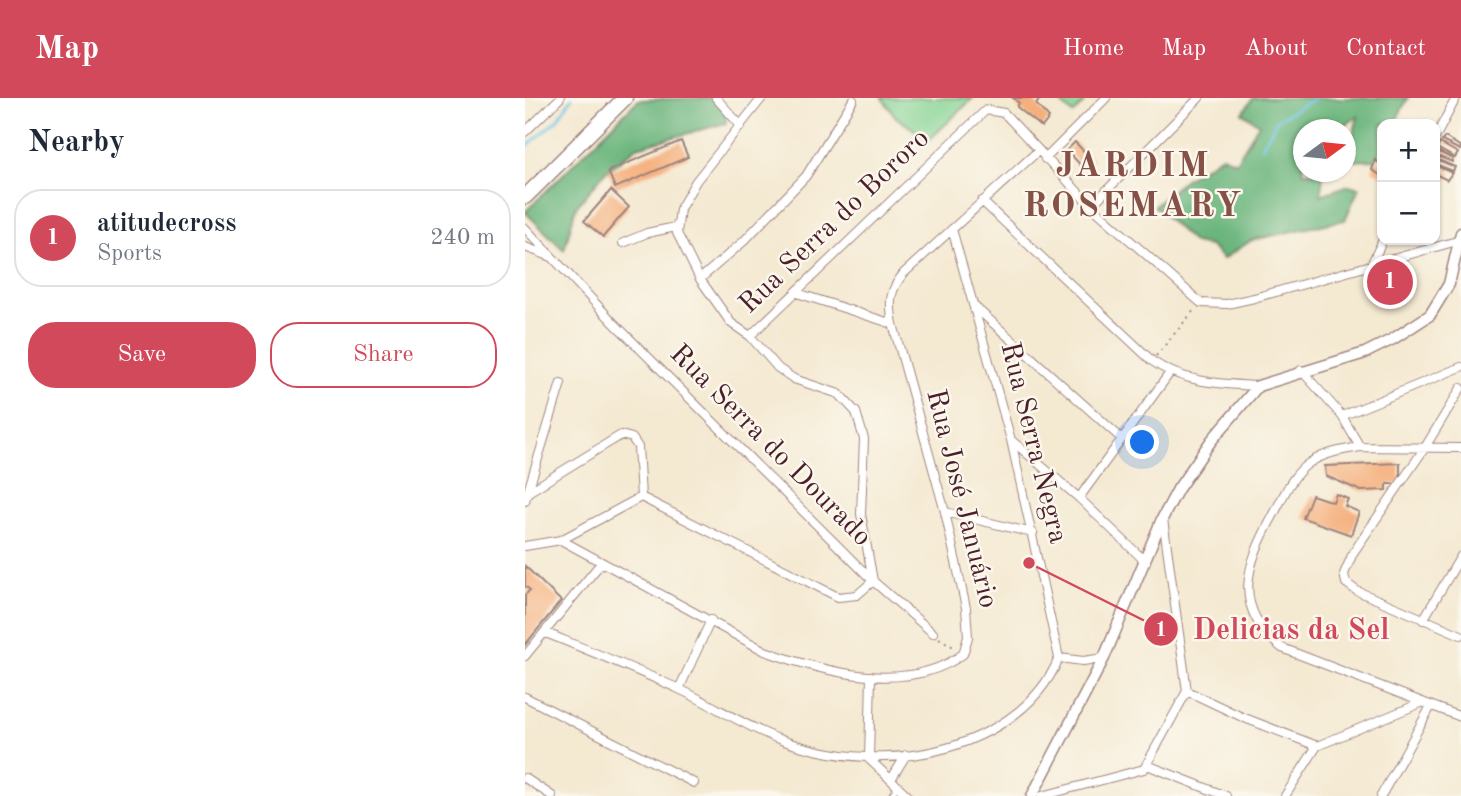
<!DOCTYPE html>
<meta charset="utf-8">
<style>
:root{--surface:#fff;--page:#f6f6f7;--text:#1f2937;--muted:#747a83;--line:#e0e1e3;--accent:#d1495b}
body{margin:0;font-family:"Old Standard TT",serif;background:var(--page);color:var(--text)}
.controls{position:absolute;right:21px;top:21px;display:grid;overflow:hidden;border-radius:14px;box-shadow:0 2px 5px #0004}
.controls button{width:63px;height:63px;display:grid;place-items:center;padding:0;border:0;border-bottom:2px solid var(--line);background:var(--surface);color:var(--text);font:35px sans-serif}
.compass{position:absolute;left:768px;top:21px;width:63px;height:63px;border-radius:50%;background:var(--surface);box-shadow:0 2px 5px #0004;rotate:75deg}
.you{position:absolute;left:618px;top:345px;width:24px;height:24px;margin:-18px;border:5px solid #fff;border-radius:50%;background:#1a73e8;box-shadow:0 0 0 10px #1a73e833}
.badge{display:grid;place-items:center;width:46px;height:46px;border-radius:50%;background:var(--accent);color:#fff;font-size:23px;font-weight:700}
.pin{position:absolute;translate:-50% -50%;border:4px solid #fff;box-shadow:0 2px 7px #0006}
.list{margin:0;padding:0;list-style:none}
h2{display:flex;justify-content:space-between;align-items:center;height:91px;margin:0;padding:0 28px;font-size:30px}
h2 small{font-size:23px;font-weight:400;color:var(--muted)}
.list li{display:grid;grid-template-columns:46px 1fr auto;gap:21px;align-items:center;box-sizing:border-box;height:98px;margin:0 14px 14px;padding:0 14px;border:2px solid var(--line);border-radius:28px}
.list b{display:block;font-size:26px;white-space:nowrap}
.list p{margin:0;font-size:23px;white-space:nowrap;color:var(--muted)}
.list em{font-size:23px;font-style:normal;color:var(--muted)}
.actions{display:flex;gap:14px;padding:21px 28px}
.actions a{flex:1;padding:16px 0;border:2px solid var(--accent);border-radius:28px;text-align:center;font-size:24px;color:var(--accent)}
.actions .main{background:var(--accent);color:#fff}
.map{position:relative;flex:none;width:936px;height:698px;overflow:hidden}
header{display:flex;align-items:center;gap:42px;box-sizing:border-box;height:98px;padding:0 35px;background:var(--accent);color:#fff}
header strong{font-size:33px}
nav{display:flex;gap:38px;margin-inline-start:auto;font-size:24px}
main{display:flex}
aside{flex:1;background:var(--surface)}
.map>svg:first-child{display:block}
</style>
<header>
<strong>Map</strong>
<nav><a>Home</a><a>Map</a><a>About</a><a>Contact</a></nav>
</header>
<main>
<aside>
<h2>Nearby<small></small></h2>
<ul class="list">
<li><span class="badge">1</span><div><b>atitudecross</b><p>Sports</p></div><em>240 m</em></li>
</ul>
<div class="actions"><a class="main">Save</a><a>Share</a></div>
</aside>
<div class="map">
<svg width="936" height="698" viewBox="0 0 936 698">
<rect width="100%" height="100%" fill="#fbf7ec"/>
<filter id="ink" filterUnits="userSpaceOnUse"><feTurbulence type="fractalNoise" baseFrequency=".0143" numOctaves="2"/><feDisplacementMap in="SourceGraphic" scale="14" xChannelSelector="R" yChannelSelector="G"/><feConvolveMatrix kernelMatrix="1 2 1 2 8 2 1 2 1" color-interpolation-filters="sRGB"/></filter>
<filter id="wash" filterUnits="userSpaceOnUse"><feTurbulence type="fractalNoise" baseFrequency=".00686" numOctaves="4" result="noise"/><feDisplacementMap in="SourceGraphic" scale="28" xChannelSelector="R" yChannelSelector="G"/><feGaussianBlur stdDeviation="1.57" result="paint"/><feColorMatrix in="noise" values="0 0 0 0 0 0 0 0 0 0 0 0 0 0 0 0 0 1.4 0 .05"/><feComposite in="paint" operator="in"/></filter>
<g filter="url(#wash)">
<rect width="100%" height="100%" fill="#f4e9d1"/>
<path fill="#83d393" stroke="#66795f" stroke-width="2" d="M357 0H448L404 42 371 19Z
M530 0H564L548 16Z"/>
<path fill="#6ab57d" stroke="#5a6a54" stroke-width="2" d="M186 0 200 13 201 25 112 49 80 74 51 109 39 152 0 114 113 2Z
M728 0H883L869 26H857V49L850 62 822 63 833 18 815 31 778 32V74H798L796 97 824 87 834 90 820 122 727 142 698 161 685 148 669 145 629 108 659 82 697 58 711 64 734 26 718 15Z"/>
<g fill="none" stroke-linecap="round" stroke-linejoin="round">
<path stroke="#6bc4e9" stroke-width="2.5" d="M737 49 752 22 790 0
M0 50 32 22 47 0"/>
</g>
<g id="blocks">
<path fill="#f5af7b" d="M488 0H516L511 6 524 20 517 29 492 9 494 5Z
M920 39 936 49 935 52 917 43Z
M156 43 163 59 90 90 83 73Z
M550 44 568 63 559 71 542 52Z
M915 45 933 55 930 60 912 50Z
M914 54 928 61 927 64 912 58Z
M911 61 930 69 928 73 910 66Z
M850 62 857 67V78L847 72Z
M910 67 927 75 922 82 910 76Z
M86 92 104 109 78 139 59 123Z
M867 168 876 197 862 199 854 172Z
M875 365V386H862V392L836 393 801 378 800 368Z
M811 396 823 401 820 408 834 414 826 437 778 420 787 397 808 404Z
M0 468 36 503 0 547V497L5 492 0 488Z"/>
</g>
</g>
<g filter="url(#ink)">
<use href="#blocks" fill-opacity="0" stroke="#9f847e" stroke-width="2"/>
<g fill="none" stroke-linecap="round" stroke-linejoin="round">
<defs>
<path id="service" d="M366 698 373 687"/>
<path id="minor" d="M191 0 216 28
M237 0 171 83 155 111 152 135 175 181 206 225 225 238 253 270 269 281 314 296 331 314 339 341 336 416 348 483
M0 34 35 0
M910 40 931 0
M520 61 581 0
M457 103 627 263C658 285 697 286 733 288
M566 108 674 0
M0 130 88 224 348 483 408 535
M98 145 122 135 151 129
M0 149 27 159
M846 167 858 142
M175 181 219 143 281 78 328 2
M272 195 368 226
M449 208 597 341
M225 238 461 12 479 15 566 108 676 205 702 206 729 200 932 143
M776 272 817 318 835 349 936 350
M936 290 899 351 828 455 819 476 821 485 832 493 936 537
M817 318 936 269
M486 342 554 400 621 464
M835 349C817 352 799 355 784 365 766 378 758 399 748 418 721 467 706 510 757 550L936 619
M0 396 96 337 107 340 113 349 116 399
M116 399 313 499 332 497 348 483
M554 400 644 276
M0 403 36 285
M420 414 508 435
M36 442 240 553C298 574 383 597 438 556L443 539 441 510 420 414 368 226C364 204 364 193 379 175L513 53
M0 448 36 442 116 399
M898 522 936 458
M21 535C65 553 110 571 154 591 189 607 222 630 259 643 322 665 395 666 456 637 491 620 519 596 534 560L486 342 427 131
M0 558 76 465
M534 560 558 563 579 560
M154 591 186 522
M662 593 717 619 792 648
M0 599 169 685
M344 661 346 578
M344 661 383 698
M622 667 701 698
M0 680 27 698
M367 680 381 657
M517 698 619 671 662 593 638 421
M760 698 792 648 896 605
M856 698 906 608"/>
<path id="tertiary" d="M507 698 579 560 637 421 653 391 686 343 733 288 840 255 868 241 905 217 924 186 936 135"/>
<path id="trunk" d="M0 99 100 0"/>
</defs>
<use href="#service" stroke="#9f847e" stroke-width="7"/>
<use href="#minor" stroke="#9f847e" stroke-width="10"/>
<use href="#tertiary" stroke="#9f847e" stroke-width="13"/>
<use href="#trunk" stroke="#9f847e" stroke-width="17"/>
<path stroke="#9f847e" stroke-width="2" stroke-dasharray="2 5" stroke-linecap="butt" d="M631 258 670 211
M414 540 430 550"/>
<use href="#service" stroke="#fff" stroke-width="4.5"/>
<use href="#minor" stroke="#fff" stroke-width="8"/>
<use href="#tertiary" stroke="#fff" stroke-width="10"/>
<use href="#trunk" stroke="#fff" stroke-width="14"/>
</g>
</g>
<g text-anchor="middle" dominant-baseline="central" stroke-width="5" stroke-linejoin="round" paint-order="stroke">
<g font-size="28" fill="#4a1f2b" stroke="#fbf7ec">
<text transform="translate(310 124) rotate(-44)">Rua Serra do Bororo</text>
<text transform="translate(508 345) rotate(76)">Rua Serra Negra</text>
<text transform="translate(245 348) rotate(45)">Rua Serra do Dourado</text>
<text transform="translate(436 401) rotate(76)">Rua José Januário</text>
</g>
<g font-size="35" font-weight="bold" letter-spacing="2" fill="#865147" stroke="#fbf7ec">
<text x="608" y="68">JARDIM<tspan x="608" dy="40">ROSEMARY</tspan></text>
</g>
</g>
<path fill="none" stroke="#d1495b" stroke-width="2.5" d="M504 465L636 531"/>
<g fill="#d1495b" stroke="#fbf7ec" stroke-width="2.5">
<circle cx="504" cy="465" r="7"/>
<circle cx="636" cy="531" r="18"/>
</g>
<g font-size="21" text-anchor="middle" font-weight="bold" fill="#fff">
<text x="636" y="538">1</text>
</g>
<g font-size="30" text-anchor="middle" font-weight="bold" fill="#d1495b" stroke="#fbf7ec" stroke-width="5" stroke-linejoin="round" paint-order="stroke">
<text x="766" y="541">Delicias da Sel</text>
</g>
</svg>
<div class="controls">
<button>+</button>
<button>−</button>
</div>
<svg class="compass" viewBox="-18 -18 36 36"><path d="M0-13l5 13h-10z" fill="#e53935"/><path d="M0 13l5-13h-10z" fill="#747a83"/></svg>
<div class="you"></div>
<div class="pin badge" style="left:865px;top:184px">1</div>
</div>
</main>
